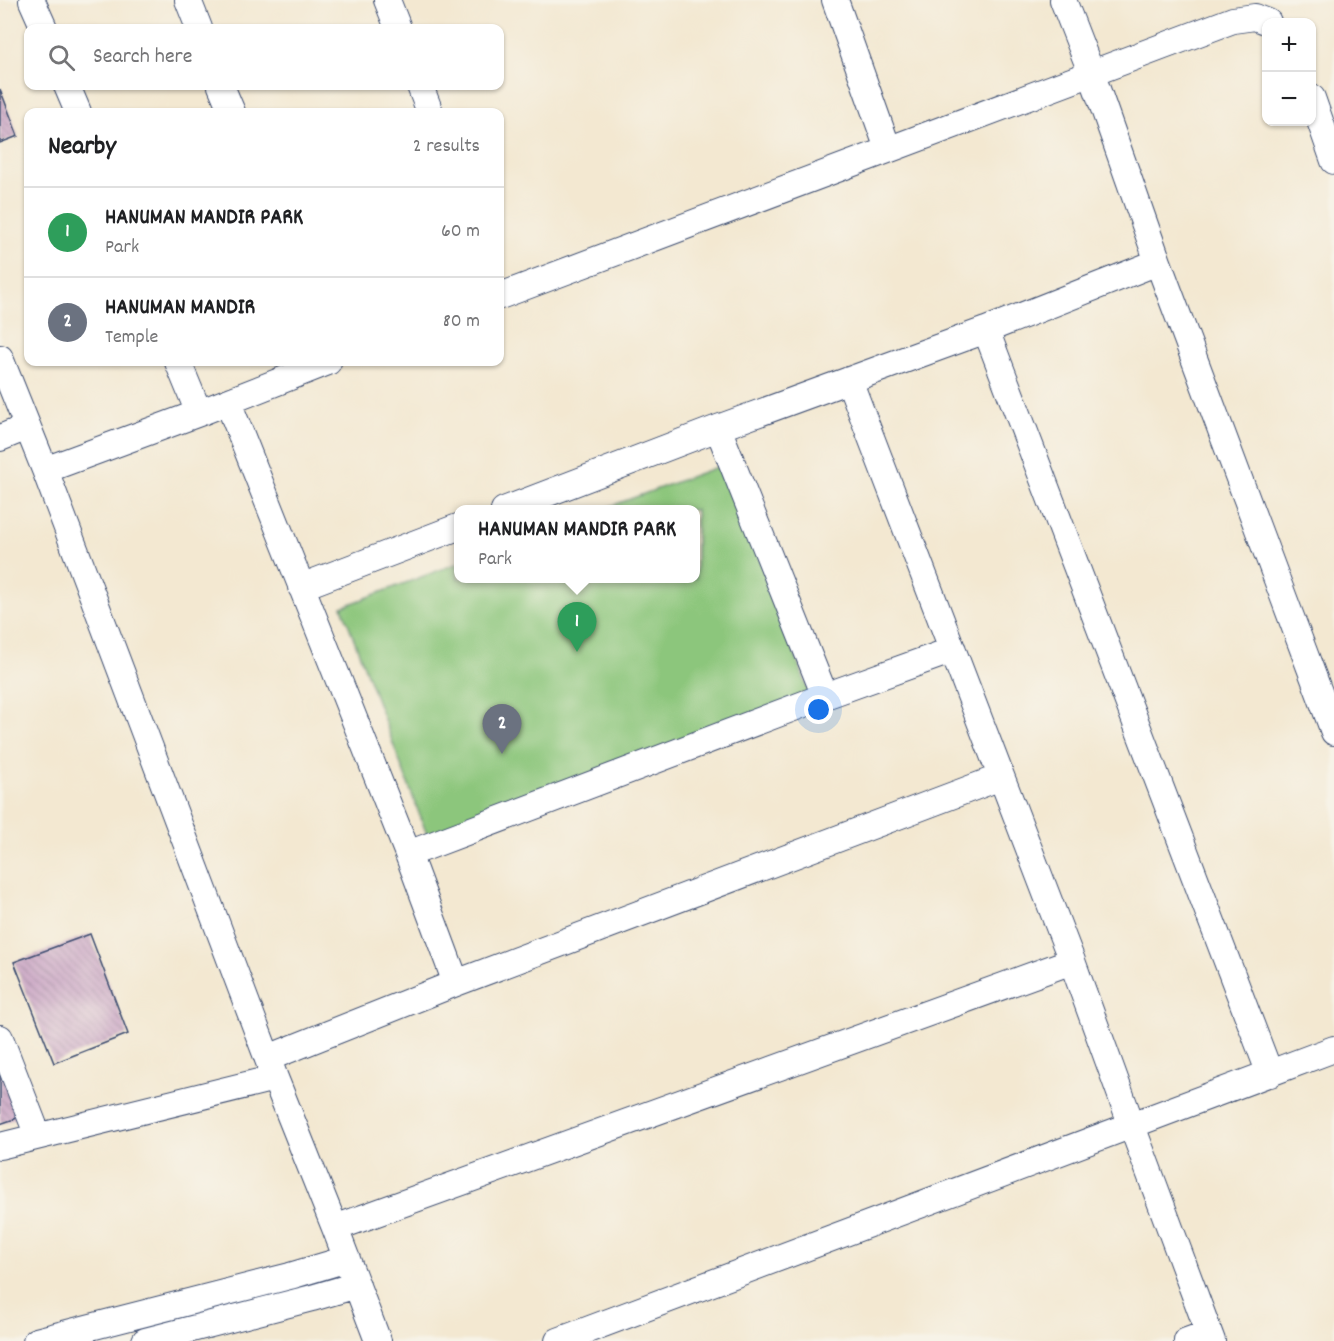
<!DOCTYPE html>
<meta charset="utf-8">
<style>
:root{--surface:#fff;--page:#f6f6f6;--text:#202124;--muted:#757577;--line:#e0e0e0;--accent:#0f766e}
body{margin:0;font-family:Dekko,sans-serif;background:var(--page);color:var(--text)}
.controls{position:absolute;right:18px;top:18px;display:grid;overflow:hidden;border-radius:12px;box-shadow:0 2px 4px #0004}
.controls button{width:54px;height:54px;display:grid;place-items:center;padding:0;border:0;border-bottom:2px solid var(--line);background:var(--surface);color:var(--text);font:30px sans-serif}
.you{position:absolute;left:819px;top:710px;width:21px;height:21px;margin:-15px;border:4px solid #fff;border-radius:50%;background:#1a73e8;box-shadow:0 0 0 9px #1a73e833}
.badge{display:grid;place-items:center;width:39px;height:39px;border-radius:50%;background:var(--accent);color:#fff;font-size:20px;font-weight:700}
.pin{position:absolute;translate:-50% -50px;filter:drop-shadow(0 2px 3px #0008)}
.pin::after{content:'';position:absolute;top:32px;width:21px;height:18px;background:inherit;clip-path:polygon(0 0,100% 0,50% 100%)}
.popup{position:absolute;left:454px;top:505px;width:246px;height:78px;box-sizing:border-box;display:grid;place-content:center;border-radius:12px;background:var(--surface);filter:drop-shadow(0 2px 4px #0005);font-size:20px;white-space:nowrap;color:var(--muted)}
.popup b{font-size:22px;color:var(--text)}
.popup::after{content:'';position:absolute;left:50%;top:100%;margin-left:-12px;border:12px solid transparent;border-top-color:var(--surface)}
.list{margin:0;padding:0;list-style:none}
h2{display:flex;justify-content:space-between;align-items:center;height:78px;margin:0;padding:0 24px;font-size:26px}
h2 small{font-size:20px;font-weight:400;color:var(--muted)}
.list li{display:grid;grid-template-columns:39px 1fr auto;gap:18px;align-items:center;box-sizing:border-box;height:90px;padding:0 24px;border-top:2px solid var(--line)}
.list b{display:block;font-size:22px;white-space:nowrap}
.list p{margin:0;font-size:20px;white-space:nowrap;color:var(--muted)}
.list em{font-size:20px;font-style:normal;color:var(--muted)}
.icon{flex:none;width:33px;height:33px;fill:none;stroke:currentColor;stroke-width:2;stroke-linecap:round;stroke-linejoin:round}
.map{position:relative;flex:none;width:1334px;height:1341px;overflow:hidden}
.search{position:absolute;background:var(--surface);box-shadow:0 2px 4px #0004;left:24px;top:24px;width:480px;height:66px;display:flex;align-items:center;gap:15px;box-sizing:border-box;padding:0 21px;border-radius:12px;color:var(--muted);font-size:22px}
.panel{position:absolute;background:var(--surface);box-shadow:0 2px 4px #0004;left:24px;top:108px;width:480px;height:258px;border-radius:12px}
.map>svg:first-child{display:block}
</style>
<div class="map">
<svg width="1334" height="1341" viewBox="0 0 1334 1341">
<defs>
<pattern id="building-back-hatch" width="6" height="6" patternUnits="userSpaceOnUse" patternTransform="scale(1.5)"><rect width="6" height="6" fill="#c8a1c3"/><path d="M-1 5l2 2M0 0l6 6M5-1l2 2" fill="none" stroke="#a284a2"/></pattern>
</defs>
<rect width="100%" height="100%" fill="#f7f3e8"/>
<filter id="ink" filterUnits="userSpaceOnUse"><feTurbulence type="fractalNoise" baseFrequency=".0167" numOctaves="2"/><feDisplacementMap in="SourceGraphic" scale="12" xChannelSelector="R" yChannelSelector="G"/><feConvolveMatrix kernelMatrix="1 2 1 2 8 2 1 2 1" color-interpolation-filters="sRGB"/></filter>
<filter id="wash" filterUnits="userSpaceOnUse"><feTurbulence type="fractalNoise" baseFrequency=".008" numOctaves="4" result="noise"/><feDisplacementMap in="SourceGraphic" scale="24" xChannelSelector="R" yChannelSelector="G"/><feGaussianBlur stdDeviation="1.35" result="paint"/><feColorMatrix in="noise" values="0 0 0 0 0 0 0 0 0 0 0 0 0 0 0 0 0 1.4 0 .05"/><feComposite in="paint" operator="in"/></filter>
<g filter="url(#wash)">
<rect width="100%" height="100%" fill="#f3e8d1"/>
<path fill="#8cc67b" stroke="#547a6c" stroke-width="1.5" d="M725 464 811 698 429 840 342 607 458 563V578H696V510L603 509Z"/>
<g id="blocks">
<path fill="url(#building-back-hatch)" d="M0 89 18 136 0 143Z
M90 934 128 1034 54 1063 14 962Z
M0 1066 20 1117 0 1124Z"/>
</g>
</g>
<g filter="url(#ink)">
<use href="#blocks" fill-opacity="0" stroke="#3b4b6f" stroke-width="1.5"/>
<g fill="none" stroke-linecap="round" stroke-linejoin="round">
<defs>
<path id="minor" d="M188 0 199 28
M387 0 398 28
M835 0 888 149
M1063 0 1091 72 1158 262 1334 732
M32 1 44 28
M67 86 78 112
M221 86 232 112
M420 86 430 112
M1312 98 1334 161
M500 296 1233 20 1255 17 1268 22
M986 330 1270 1074
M0 358 45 470 275 1078 335 1228 378 1341
M178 362 199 413
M849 380 1072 961 1132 1126 1212 1341
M228 402 408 854 456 983
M718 428 825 696
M0 438 27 427
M45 470 199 413 328 362
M504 510 718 428 986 330 1158 262
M301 587 458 527
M408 854 825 696 953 650
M0 1038 38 1136
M268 1058 456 983 1001 777
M0 1146 275 1078
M335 1228 1072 961
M36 1341 290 1276 347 1259
M145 1341 312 1298 357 1285
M558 1341 1334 1049
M1187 1341 1209 1333"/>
</defs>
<use href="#minor" stroke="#3b4b6f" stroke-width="28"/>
<use href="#minor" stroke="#fff" stroke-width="26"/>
</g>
</g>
</svg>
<div class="controls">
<button>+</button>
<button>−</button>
</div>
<div class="you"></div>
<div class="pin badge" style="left:577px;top:652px;background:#2e9e5b">1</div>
<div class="popup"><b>HANUMAN MANDIR PARK</b>Park</div>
<div class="pin badge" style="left:502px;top:754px;background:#6b7280">2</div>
<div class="search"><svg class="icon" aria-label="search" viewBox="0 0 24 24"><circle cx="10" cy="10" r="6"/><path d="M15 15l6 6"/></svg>Search here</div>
<section class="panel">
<h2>Nearby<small>2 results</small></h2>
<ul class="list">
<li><span class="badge" style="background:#2e9e5b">1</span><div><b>HANUMAN MANDIR PARK</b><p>Park</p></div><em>60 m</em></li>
<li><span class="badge" style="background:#6b7280">2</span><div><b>HANUMAN MANDIR</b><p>Temple</p></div><em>80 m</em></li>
</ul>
</section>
</div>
